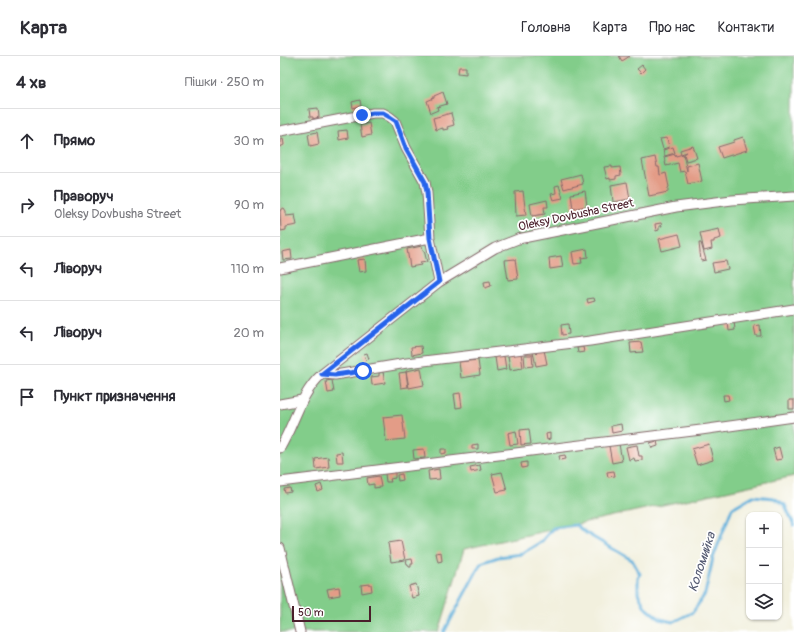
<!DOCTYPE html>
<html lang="uk">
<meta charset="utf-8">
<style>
:root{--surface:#fff;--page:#f2f2f3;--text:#2b2b33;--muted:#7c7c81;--line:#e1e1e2}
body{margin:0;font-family:Pangolin,sans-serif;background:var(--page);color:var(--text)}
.controls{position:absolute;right:12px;bottom:12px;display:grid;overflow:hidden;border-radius:8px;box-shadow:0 1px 3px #0004}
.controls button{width:36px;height:36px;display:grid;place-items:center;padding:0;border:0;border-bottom:1px solid var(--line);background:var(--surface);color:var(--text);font:20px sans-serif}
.scale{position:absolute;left:12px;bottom:10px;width:79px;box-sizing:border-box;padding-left:4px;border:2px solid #4a1f2b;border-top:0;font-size:11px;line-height:14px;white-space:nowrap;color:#4a1f2b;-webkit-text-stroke:3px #fff;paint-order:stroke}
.stop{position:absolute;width:12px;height:12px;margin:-9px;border:3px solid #2563eb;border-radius:50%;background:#fff}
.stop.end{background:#2563eb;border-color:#fff;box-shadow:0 1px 4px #0008}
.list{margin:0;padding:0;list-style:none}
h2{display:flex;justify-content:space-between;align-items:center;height:52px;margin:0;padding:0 16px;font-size:17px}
h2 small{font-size:13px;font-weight:400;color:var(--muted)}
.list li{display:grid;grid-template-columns:26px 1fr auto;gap:12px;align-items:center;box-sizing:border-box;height:64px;padding:0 16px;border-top:1px solid var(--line)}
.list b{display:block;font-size:15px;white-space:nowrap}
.list p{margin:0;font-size:13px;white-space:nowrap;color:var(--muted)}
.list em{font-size:13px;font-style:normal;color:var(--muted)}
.icon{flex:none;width:22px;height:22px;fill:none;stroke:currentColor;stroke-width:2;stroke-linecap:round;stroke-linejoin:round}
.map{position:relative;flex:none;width:514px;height:576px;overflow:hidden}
header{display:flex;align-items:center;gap:24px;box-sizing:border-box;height:56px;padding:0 20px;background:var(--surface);border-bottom:1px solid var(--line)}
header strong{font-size:19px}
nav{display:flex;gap:22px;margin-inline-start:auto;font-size:14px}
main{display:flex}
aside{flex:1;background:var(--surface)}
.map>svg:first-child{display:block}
</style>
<header>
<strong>Карта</strong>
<nav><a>Головна</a><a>Карта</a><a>Про нас</a><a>Контакти</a></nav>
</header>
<main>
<aside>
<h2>4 хв<small>Пішки · 250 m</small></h2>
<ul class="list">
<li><svg class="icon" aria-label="ahead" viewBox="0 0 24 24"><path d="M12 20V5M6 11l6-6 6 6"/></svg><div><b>Прямо</b></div><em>30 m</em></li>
<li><svg class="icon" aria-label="right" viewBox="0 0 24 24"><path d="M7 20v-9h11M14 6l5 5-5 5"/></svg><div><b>Праворуч</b><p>Oleksy Dovbusha Street</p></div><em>90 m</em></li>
<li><svg class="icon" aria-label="left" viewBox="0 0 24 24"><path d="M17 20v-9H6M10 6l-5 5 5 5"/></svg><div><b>Ліворуч</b></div><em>110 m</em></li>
<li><svg class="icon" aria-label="left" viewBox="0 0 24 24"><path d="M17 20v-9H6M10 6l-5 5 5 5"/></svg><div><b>Ліворуч</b></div><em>20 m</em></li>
<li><svg class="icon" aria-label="arrive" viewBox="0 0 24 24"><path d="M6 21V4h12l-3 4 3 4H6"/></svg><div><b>Пункт призначення</b></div></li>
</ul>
</aside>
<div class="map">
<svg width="514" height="576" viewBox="0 0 514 576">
<rect width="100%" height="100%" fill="#fff"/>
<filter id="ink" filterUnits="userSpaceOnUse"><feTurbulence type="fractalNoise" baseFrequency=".025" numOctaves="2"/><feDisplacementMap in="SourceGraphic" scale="8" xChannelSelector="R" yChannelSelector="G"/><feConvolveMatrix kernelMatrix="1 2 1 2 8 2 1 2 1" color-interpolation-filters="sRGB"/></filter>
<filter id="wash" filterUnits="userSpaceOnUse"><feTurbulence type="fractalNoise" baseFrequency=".012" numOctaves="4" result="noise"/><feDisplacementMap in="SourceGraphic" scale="16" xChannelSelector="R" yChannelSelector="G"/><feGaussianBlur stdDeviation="0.9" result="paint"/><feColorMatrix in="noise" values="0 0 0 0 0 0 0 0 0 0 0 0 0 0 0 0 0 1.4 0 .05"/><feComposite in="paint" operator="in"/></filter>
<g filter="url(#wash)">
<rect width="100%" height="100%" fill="#f2f0de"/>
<path fill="#82cd8a" stroke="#66765a" d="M0 0H514V420L184 493 159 576H0Z"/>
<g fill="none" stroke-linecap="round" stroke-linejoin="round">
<path stroke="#61b0db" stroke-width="3" d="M164 576 201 507 218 501 241 498 261 486 273 472 296 469 306 477 352 504 360 518 358 521V537L365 551 380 563 393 566 413 556 425 538 433 502 452 452 473 440 494 442 505 449 514 469"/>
</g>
<g id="blocks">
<path fill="#e39c87" d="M339 0H350L342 5Z
M362 9 365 13 361 17 357 13Z
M179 11H186V18L178 17Z
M163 36 167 48 157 51 158 54 151 57 147 45 154 42V40Z
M80 44 81 50 73 52 72 46Z
M38 52 39 61 33 63V61H30L29 53Z
M171 57 174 69 167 71 168 73 163 74V72L156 74 153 62Z
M89 67 91 79 82 81 80 69Z
M67 74 68 82 59 84 58 75Z
M37 76 39 88 30 90 28 78Z
M463 81 467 94 442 102 438 91 454 86V84Z
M3 82 4 89 0 91V83Z
M387 82 389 91 383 93 380 83Z
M413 90 417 102 406 105 404 98 407 96 401 98 400 94Z
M393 91 395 97 385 100 383 94Z
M395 98 396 100 403 98 407 115V110L418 107 422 125 408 128 405 115 400 116 398 107 386 110 384 101Z
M375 101 377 111H379L380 119 386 117 389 131 388 132V136L369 140 362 104Z
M332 110V112L340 111 341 119 336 120V123L330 124V122L327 123 324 111Z
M301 118 303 128 284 133 281 123Z
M347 126 350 143 333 146 331 129Z
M279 129 283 142 273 144 271 138 276 137 275 130Z
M243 135 246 159 236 160 235 136Z
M305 135 307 150 293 153 291 138Z
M267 144 268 151H264L265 158 252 160 250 148Z
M4 152 6 155V160L15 159 17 169 6 171V174L1 175 0 156 1 153Z
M381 167 382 170H379V174L376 175 375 168Z
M439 173 441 182 434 184V186H431L432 193 424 195 420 177Z
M399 178 402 190 382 195 379 183Z
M419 187H421L426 204 421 205Z
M142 190 143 194H144L147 206 140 207 141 209 130 211 127 193Z
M307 193 308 201 301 202 302 207 294 208 292 196Z
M11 194 12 203 3 204 2 196Z
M281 200 283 211 270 213 269 202Z
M85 203 86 215 79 216 77 204Z
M235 203 238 223 228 224 225 204Z
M446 205 448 213 434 216 432 207Z
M210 225 211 230 205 232 204 226Z
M314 242 315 245 308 247 307 243Z
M454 265 455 274 449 275 448 266Z
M288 268 289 278 282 279 281 269Z
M480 269 481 280H476L474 270Z
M361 286 363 296 351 297 350 287Z
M141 290 142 297 132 299 131 291Z
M303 291 304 296 298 297 297 292Z
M264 294 267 308 256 310 253 296Z
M87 297 89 303 86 304 84 298Z
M241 297 243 312 230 314 228 299Z
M244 299H252L253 310 245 311Z
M224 300 226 313 217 315 215 301Z
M198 304 200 319 181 322 179 306Z
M141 312 144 329 129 332 126 315Z
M103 316 105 327 92 329 91 321 99 320V317Z
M126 316 128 331 121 332 119 317Z
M52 324 54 336 48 337 46 325Z
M180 337 182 351 176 352 174 338Z
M443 339H448L449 344 444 345Z
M509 344H514V353H509Z
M122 359 125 383 106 385 103 361Z
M341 368 342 375 332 377 331 370Z
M249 373 251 388 241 389 240 374Z
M236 375 238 388 230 389 228 377Z
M270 377V383L267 384 266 378Z
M377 385 378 390 372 392 370 387Z
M198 388V393H192V389Z
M339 388 342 405 332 407 329 390Z
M429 388 433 404 417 409 412 393Z
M357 389 359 400H362V404L355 405 354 402 349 404 346 391Z
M499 391 502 403 496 404 493 393Z
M144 393 145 402 134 403 133 394Z
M161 393H166V397L161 398Z
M62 396 63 406H57L56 397Z
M285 399 286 403 280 404 279 400Z
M48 401 49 411 36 413 35 403Z
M247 406V411L242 412 241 407Z
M200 409 201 414 191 416 190 411Z
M159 413 160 423 149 424 148 415Z
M334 415 335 420 328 421 327 416Z
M115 416V422L110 423 111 426H106L105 418Z
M222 416 227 434 217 436 212 418Z
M122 418 123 424 118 425 117 419Z
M99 420 101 431 94 432V428L88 429 87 422Z
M41 428 43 434 38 436 36 430Z
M10 432 11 436 5 437 4 433Z
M121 485 125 504 111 506 108 487Z
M161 496 162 505 158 506 156 497Z
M132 503 133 508H131V511H129L128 508H127L126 504Z
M91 528 92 535 82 537 81 529Z
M136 528 139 540 132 542 129 530Z
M59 531 60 539 49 541 47 533Z"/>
</g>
</g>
<g filter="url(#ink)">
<use href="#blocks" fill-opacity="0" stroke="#85686a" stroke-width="1"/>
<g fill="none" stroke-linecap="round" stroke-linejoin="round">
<defs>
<path id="minor" d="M0 75 93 57H103L110 61 115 65 126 92 145 126 147 137 150 182 159 226
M0 212 150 182
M42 318 55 319 127 307 310 285 514 253
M0 348 22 344
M0 392C15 367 20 338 42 318L159 226 215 192 238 183 396 151 452 144 514 140
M0 426 421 374 514 361
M0 492 20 576"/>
</defs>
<use href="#minor" stroke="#85686a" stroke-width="11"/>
<use href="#minor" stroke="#fff" stroke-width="9"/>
</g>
</g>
<g fill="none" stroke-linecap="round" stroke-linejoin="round" filter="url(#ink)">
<path stroke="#2563eb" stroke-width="5" d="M82 59 93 57H103L110 61 116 65 126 92 145 126 147 136 150 182 159 226 42 318 55 319 83 315"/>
</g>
<g text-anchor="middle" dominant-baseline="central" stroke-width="3.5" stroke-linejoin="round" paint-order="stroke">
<g font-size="12" fill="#4a1f2b" stroke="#fff">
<text transform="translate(296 159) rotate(-12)">Oleksy Dovbusha Street</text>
</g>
<g font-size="13" font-style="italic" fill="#535971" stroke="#fff">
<text transform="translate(422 506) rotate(-72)">Коломийка</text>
</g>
</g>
</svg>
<div class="controls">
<button>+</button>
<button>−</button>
<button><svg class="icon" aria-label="layers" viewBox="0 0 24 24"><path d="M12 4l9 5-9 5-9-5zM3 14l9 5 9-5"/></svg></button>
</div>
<div class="scale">50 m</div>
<div class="stop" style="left:83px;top:315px"></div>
<div class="stop end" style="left:82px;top:59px"></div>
</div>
</main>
